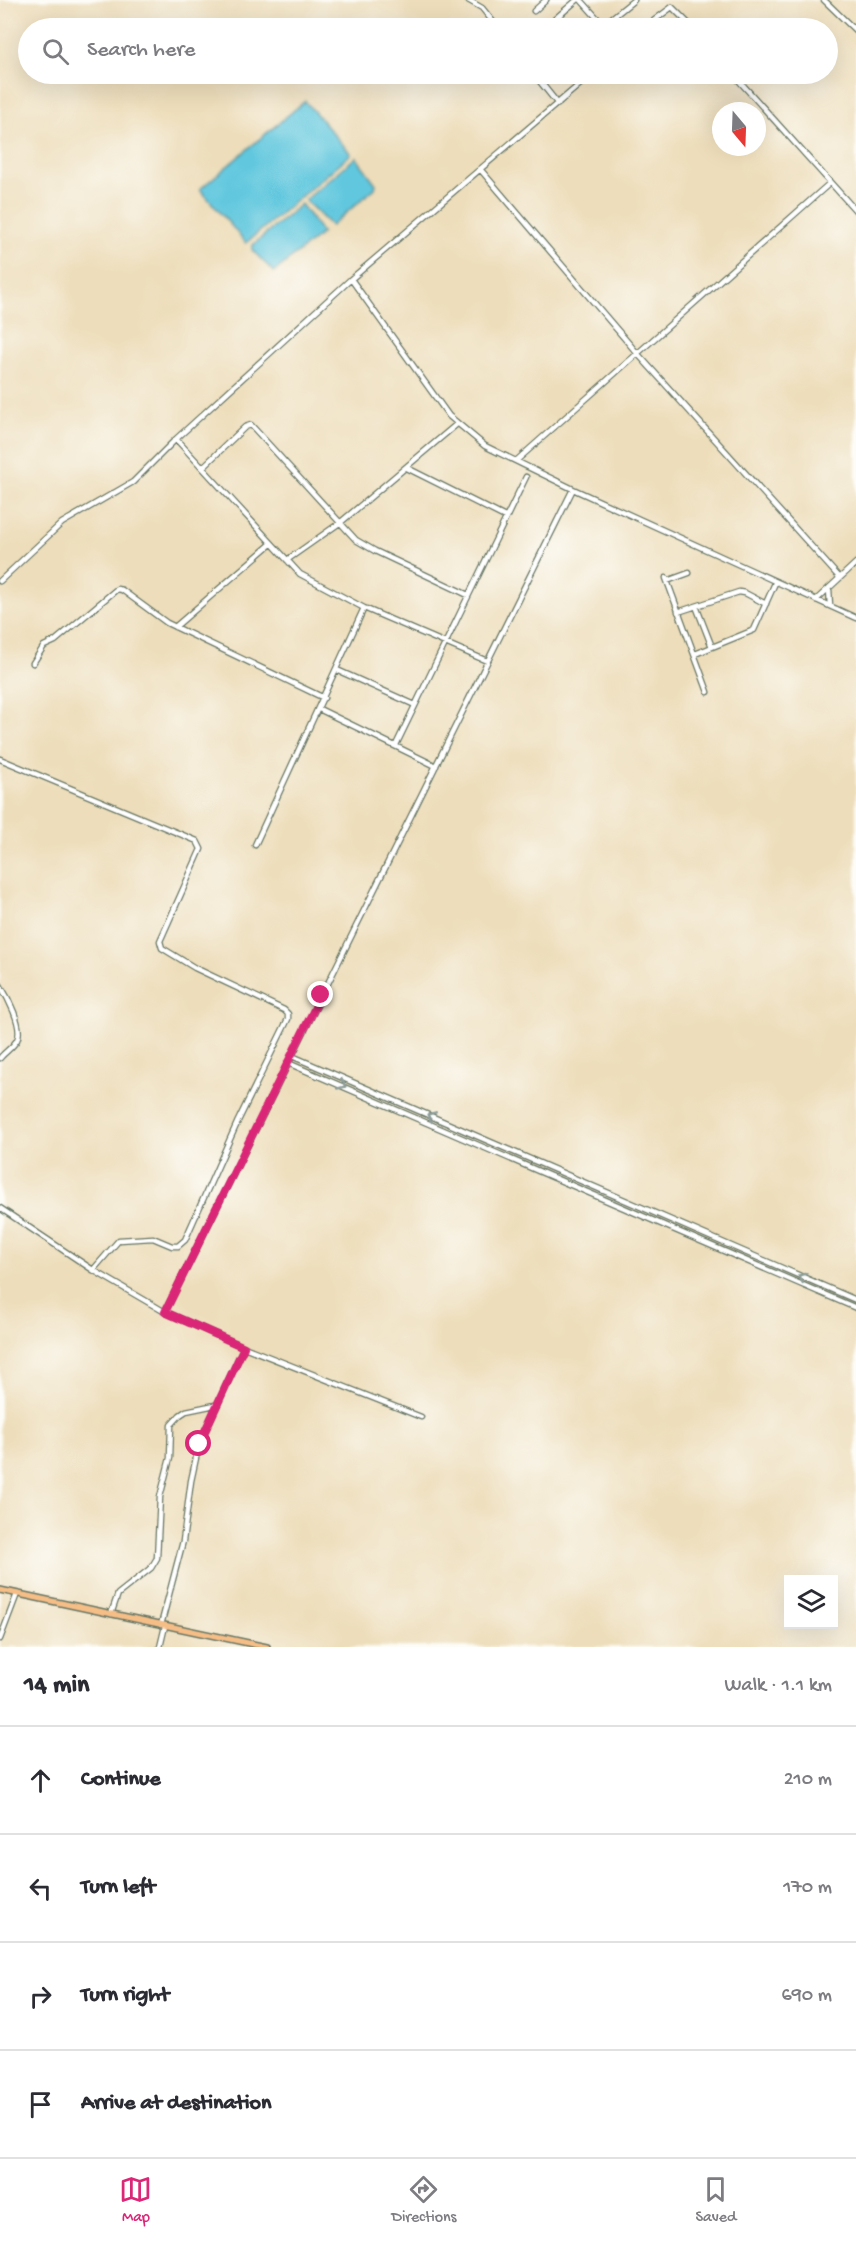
<!DOCTYPE html>
<meta charset="utf-8">
<style>
:root{--surface:#fff;--page:#f2f2f3;--text:#2b2b33;--muted:#7c7c81;--line:#e1e1e2;--accent:#db2777}
body{margin:0;font-family:"Gochi Hand",sans-serif;background:var(--page);color:var(--text)}
.controls{position:absolute;right:18px;bottom:18px;display:grid;overflow:hidden;border-radius:0px;box-shadow:0 6px 24px #0002}
.controls button{width:54px;height:54px;display:grid;place-items:center;padding:0;border:0;border-bottom:2px solid var(--line);background:var(--surface);color:var(--text);font:30px sans-serif}
.compass{position:absolute;left:712px;top:102px;width:54px;height:54px;border-radius:50%;background:var(--surface);box-shadow:0 6px 24px #0002;rotate:161deg}
.stop{position:absolute;width:18px;height:18px;margin:-14px;border:4px solid #db2777;border-radius:50%;background:#fff}
.stop.end{background:#db2777;border-color:#fff;box-shadow:0 2px 6px #0008}
.list{margin:0;padding:0;list-style:none}
h2{display:flex;justify-content:space-between;align-items:center;height:78px;margin:0;padding:0 24px;font-size:26px}
h2 small{font-size:20px;font-weight:400;color:var(--muted)}
.list li{display:grid;grid-template-columns:39px 1fr auto;gap:18px;align-items:center;box-sizing:border-box;height:108px;padding:0 24px;border-top:2px solid var(--line)}
.list b{display:block;font-size:22px;white-space:nowrap}
.list em{font-size:20px;font-style:normal;color:var(--muted)}
.icon{flex:none;width:33px;height:33px;fill:none;stroke:currentColor;stroke-width:2;stroke-linecap:round;stroke-linejoin:round}
.map{position:relative;flex:none;width:856px;height:1647px;overflow:hidden}
.search{position:absolute;background:var(--surface);box-shadow:0 6px 24px #0002;left:18px;right:18px;top:18px;height:66px;display:flex;align-items:center;gap:15px;box-sizing:border-box;padding:0 21px;border-radius:33px;color:var(--muted);font-size:22px}
.sheet{height:510px;background:var(--surface)}
nav{display:flex;justify-content:space-around;align-items:center;box-sizing:border-box;height:84px;border-top:2px solid var(--line);background:var(--surface);font-size:16px;color:var(--muted)}
nav a{display:grid;justify-items:center;gap:3px}
nav .on{color:var(--accent)}
.map>svg:first-child{display:block}
</style>
<div class="map">
<svg width="856" height="1647" viewBox="0 0 856 1647">
<rect width="100%" height="100%" fill="#fdfcf7"/>
<filter id="ink" filterUnits="userSpaceOnUse"><feTurbulence type="fractalNoise" baseFrequency=".0167" numOctaves="2"/><feDisplacementMap in="SourceGraphic" scale="12" xChannelSelector="R" yChannelSelector="G"/><feConvolveMatrix kernelMatrix="1 2 1 2 8 2 1 2 1" color-interpolation-filters="sRGB"/></filter>
<filter id="wash" filterUnits="userSpaceOnUse"><feTurbulence type="fractalNoise" baseFrequency=".008" numOctaves="4" result="noise"/><feDisplacementMap in="SourceGraphic" scale="24" xChannelSelector="R" yChannelSelector="G"/><feGaussianBlur stdDeviation="1.35" result="paint"/><feColorMatrix in="noise" values="0 0 0 0 0 0 0 0 0 0 0 0 0 0 0 0 0 1.4 0 .05"/><feComposite in="paint" operator="in"/></filter>
<g filter="url(#wash)">
<rect width="100%" height="100%" fill="#edddba"/>
<path fill="#61c7de" stroke="#408289" stroke-width="1.5" d="M305 101 351 154 246 243 200 189Z
M356 157 376 184 375 188 331 226 305 200Z
M301 204 322 233 274 272 252 250 253 245Z"/>
</g>
<g filter="url(#ink)">
<g fill="none" stroke-linecap="round" stroke-linejoin="round">
<defs>
<path id="minor" d="M468 0 482 8 498 28
M581 0 606 28
M824 0 856 31
M534 11 546 0
M603 25 634 0
M547 26 577 0
M644 28 672 7 693 28
M534 74 558 104
M592 74 351 279 449 416 485 446 573 489 856 618
M733 74 856 211
M480 169 637 353 839 577
M176 439 300 574 364 608 487 661
M516 461 830 183
M203 467 245 427 251 425 356 540 375 551 468 595
M407 468 505 517
M287 560 341 522 457 424
M666 578 708 692
M0 581 62 523 133 482 176 439 351 279
M667 581 689 573
M829 588 830 606
M816 600 856 563
M696 606 712 647
M678 612 739 592 745 593 766 604
M175 627 271 544
M695 654 754 630 775 583
M33 663 44 646 55 641 117 589 122 590 167 623 324 698
M337 670 415 705
M319 709 436 766
M396 745 526 477
M0 759 197 841 201 849 160 941 162 948 195 968 284 1010 288 1014V1019L238 1121 185 1240 178 1246H172L153 1238 119 1240 93 1270
M255 845 364 608
M0 985C7 996 24 1027 17 1040 13 1047 5 1052 0 1058
M292 1056 856 1300
M288 1063 856 1308
M0 1208 93 1270 165 1312 244 1347 421 1417
M165 1312 573 489
M111 1614 118 1594 151 1568 157 1558 160 1497 170 1458 171 1425 180 1415 186 1411 215 1405
M161 1625 183 1541 191 1481 199 1444 244 1347
M0 1639 17 1594
M160 1647 165 1626"/>
<path id="major" d="M0 1590 267 1647"/>
</defs>
<use href="#minor" stroke="#677563" stroke-width="7"/>
<use href="#major" stroke="#677563" stroke-width="8"/>
<use href="#minor" stroke="#fff" stroke-width="4.5"/>
<use href="#major" stroke="#f6be87" stroke-width="5"/>
</g>
<defs><path id="oneway-chevron" d="M-2-3.5L2.5 0L-2 3.5" fill="none" stroke-width="1.6" stroke-linecap="round" stroke-linejoin="round" transform="scale(1.5)"/></defs>
<g stroke="#8f9e9a">
<use href="#oneway-chevron" transform="translate(342 1085) rotate(24)"/>
<use href="#oneway-chevron" transform="translate(431 1116) rotate(-157)"/>
<use href="#oneway-chevron" transform="translate(802 1277) rotate(-157)"/>
</g>
</g>
<g fill="none" stroke-linecap="round" stroke-linejoin="round" filter="url(#ink)">
<path stroke="#db2777" stroke-width="8" d="M199 1444 244 1347 165 1312 321 995"/>
</g>
</svg>
<div class="controls">
<button><svg class="icon" aria-label="layers" viewBox="0 0 24 24"><path d="M12 4l9 5-9 5-9-5zM3 14l9 5 9-5"/></svg></button>
</div>
<svg class="compass" viewBox="-18 -18 36 36"><path d="M0-13l5 13h-10z" fill="#e53935"/><path d="M0 13l5-13h-10z" fill="#7c7c81"/></svg>
<div class="stop" style="left:199px;top:1444px"></div>
<div class="stop end" style="left:321px;top:995px"></div>
<div class="search"><svg class="icon" aria-label="search" viewBox="0 0 24 24"><circle cx="10" cy="10" r="6"/><path d="M15 15l6 6"/></svg>Search here</div>
</div>
<section class="sheet">
<h2>14 min<small>Walk · 1.1 km</small></h2>
<ul class="list">
<li><svg class="icon" aria-label="ahead" viewBox="0 0 24 24"><path d="M12 20V5M6 11l6-6 6 6"/></svg><div><b>Continue</b></div><em>210 m</em></li>
<li><svg class="icon" aria-label="left" viewBox="0 0 24 24"><path d="M17 20v-9H6M10 6l-5 5 5 5"/></svg><div><b>Turn left</b></div><em>170 m</em></li>
<li><svg class="icon" aria-label="right" viewBox="0 0 24 24"><path d="M7 20v-9h11M14 6l5 5-5 5"/></svg><div><b>Turn right</b></div><em>690 m</em></li>
<li><svg class="icon" aria-label="arrive" viewBox="0 0 24 24"><path d="M6 21V4h12l-3 4 3 4H6"/></svg><div><b>Arrive at destination</b></div></li>
</ul>
</section>
<nav>
<a class="on"><svg class="icon" aria-label="map" viewBox="0 0 24 24"><path d="M3 6l6-2 6 2 6-2v14l-6 2-6-2-6 2zM9 4v14M15 6v14"/></svg>Map</a>
<a><svg class="icon" aria-label="directions" viewBox="0 0 24 24"><path d="M12 3l9 9-9 9-9-9zM9 14v-3h6M13 9l2 2-2 2"/></svg>Directions</a>
<a><svg class="icon" aria-label="saved" viewBox="0 0 24 24"><path d="M7 4h10v16l-5-4-5 4z"/></svg>Saved</a>
</nav>
